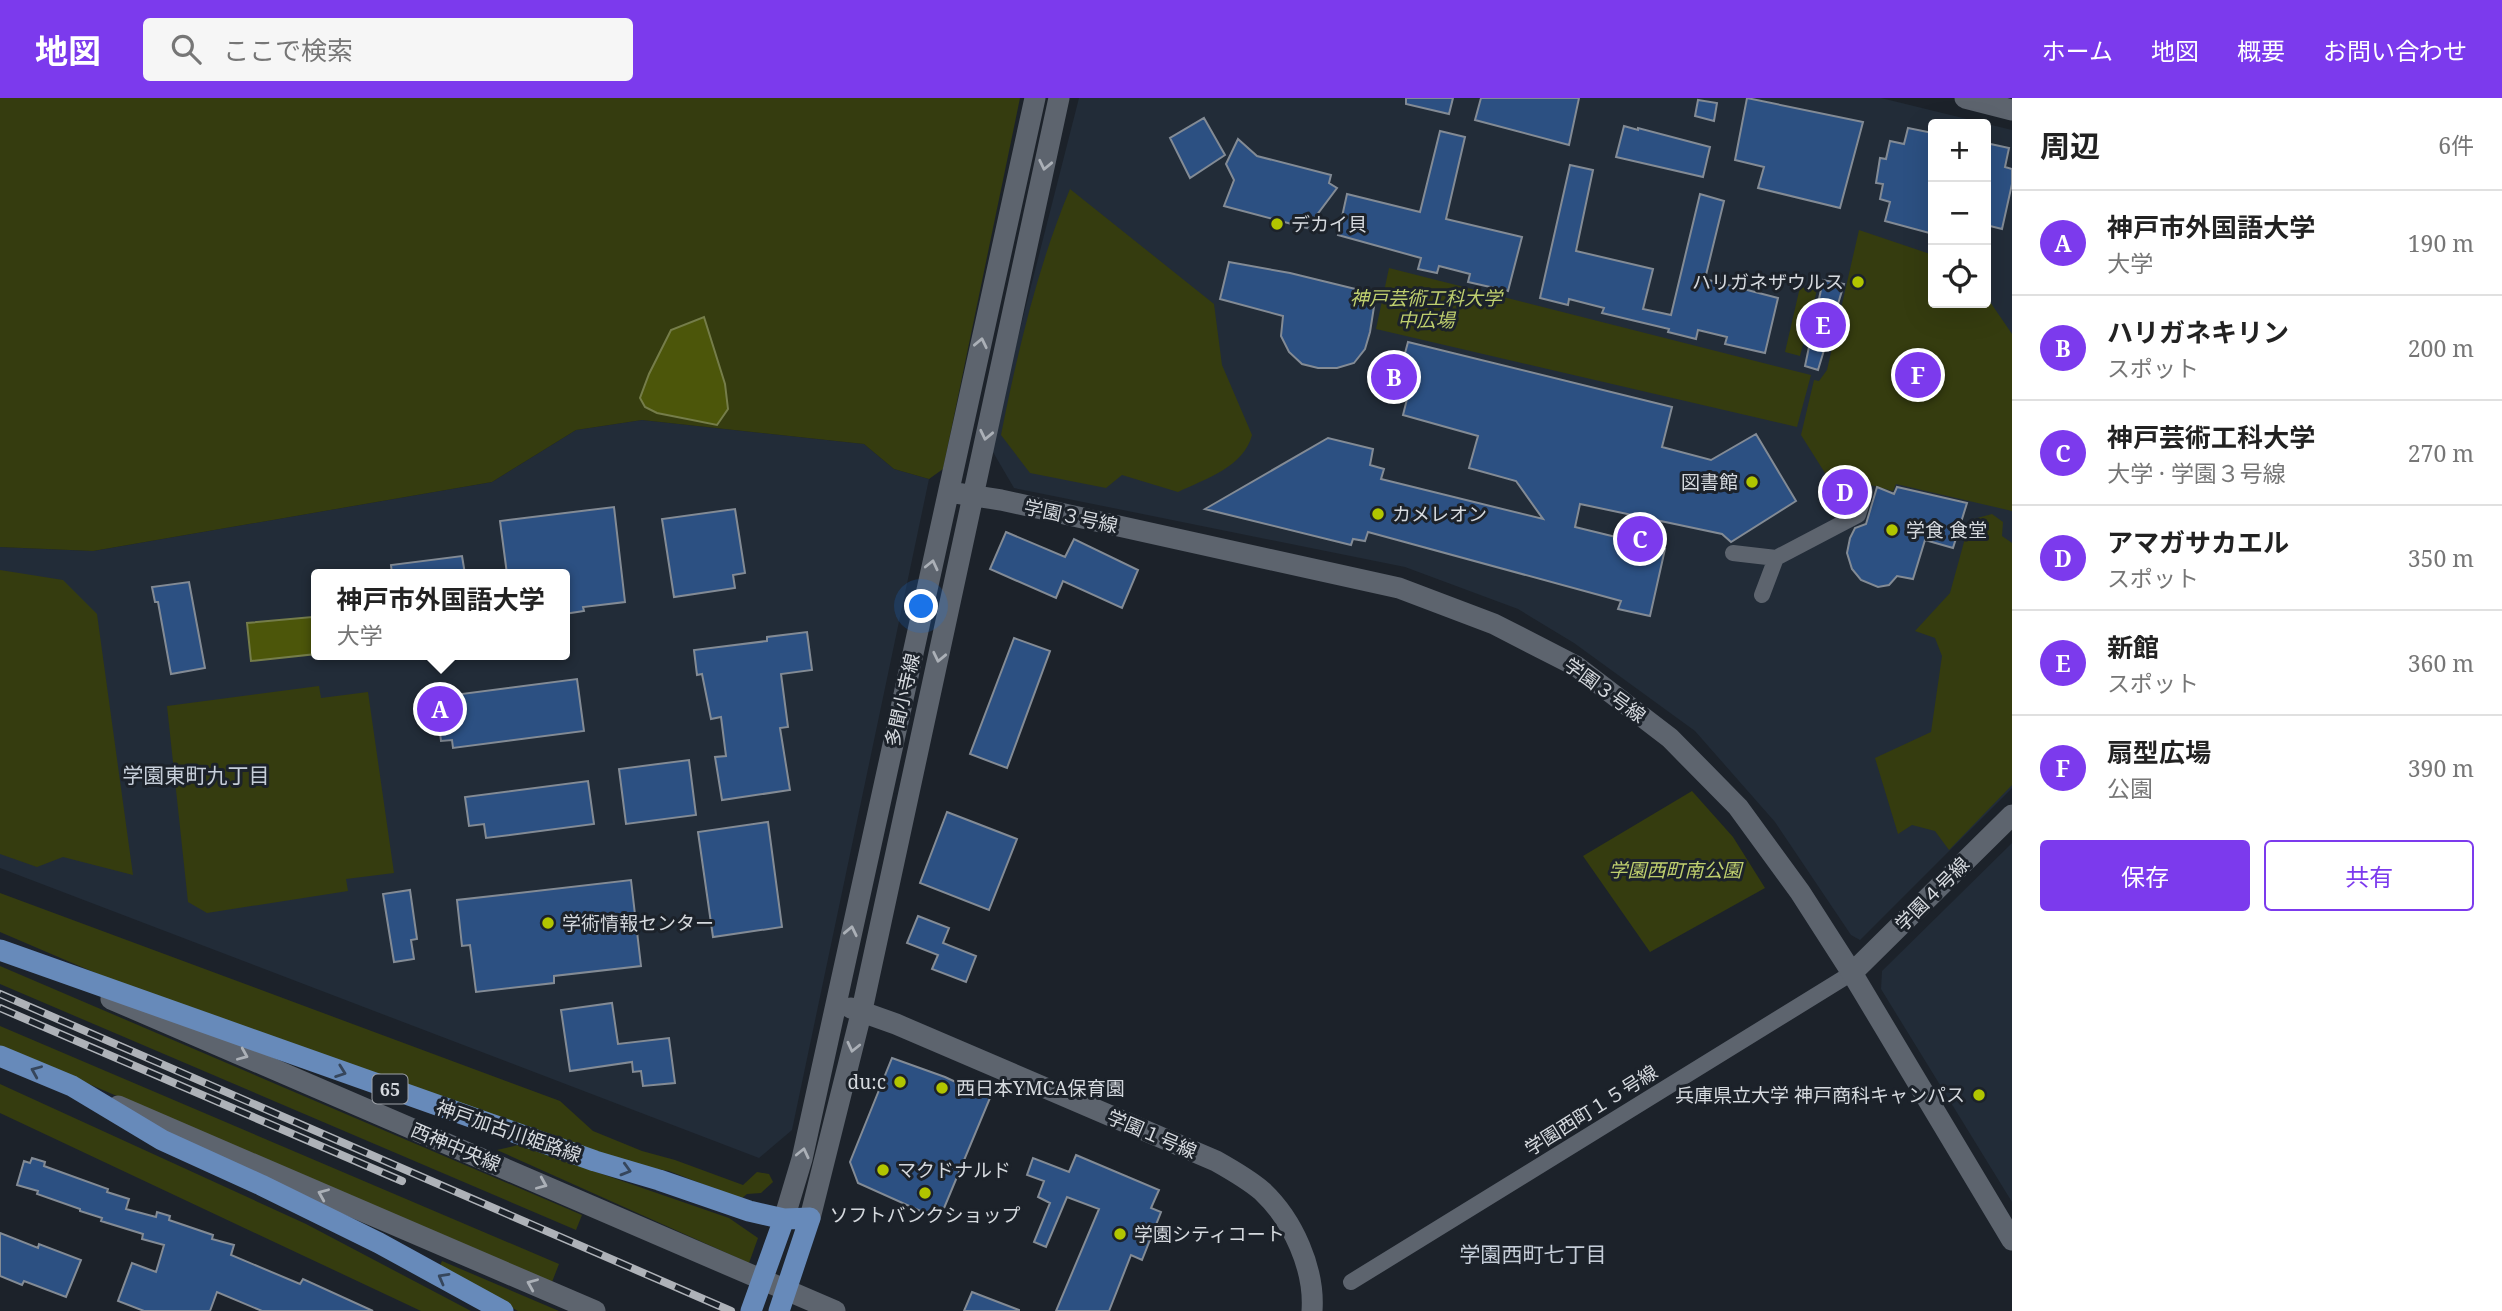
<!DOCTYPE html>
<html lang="ja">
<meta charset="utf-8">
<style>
:root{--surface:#fff;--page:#f6f6f6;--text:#222;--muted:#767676;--line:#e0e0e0;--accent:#7c3aed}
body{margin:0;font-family:"Noto Serif","Noto Sans JP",serif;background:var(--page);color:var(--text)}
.controls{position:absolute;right:21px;top:21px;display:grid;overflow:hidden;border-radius:7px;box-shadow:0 7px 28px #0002}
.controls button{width:63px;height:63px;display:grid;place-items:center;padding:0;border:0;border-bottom:2px solid var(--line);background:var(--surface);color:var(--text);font:35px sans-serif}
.you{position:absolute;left:922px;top:509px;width:24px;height:24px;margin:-18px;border:5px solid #fff;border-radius:50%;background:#1a73e8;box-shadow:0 0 0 10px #1a73e833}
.badge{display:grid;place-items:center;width:46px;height:46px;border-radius:50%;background:var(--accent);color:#fff;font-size:23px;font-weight:700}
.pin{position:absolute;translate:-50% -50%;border:4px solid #fff;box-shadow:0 2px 7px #0006}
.popup{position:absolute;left:311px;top:471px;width:259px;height:91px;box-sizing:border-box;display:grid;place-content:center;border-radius:7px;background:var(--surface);filter:drop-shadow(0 2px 5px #0005);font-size:23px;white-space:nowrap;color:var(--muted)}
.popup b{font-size:26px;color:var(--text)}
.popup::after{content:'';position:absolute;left:50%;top:100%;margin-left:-14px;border:14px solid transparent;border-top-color:var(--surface)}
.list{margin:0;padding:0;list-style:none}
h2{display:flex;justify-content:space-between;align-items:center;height:91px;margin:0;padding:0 28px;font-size:30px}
h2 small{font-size:23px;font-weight:400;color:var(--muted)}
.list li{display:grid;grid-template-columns:46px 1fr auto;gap:21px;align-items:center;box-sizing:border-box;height:105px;padding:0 28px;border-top:2px solid var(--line)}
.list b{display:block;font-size:26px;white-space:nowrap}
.list p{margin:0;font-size:23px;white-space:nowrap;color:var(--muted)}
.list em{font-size:23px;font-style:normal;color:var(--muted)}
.actions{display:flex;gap:14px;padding:21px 28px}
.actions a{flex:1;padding:16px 0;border:2px solid var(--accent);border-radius:7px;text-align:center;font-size:24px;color:var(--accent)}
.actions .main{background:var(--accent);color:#fff}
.icon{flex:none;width:38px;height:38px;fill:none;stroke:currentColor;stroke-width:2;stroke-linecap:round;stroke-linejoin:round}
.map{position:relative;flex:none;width:2012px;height:1213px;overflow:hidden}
header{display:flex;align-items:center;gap:42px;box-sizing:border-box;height:98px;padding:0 35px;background:var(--accent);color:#fff}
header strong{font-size:33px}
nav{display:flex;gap:38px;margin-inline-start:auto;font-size:24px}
.search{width:490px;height:63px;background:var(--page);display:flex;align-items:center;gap:18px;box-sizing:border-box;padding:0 24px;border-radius:7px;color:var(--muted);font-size:26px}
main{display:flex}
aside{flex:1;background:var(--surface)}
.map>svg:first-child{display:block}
</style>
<header>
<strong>地図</strong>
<div class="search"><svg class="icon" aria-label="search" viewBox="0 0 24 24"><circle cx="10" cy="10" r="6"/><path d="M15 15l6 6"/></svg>ここで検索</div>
<nav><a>ホーム</a><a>地図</a><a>概要</a><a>お問い合わせ</a></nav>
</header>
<main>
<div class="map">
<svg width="2012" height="1213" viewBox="0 0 2012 1213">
<rect width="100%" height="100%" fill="#1c222a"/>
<path fill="#222c38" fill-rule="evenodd" d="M1079 0H1881L2012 32V690L1860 842 1851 837 1775 724 1695 633 1574 545 1518 511 1405 469 1014 390 990 349ZM1933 26H1986V205H1933Z
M642 322 864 346 894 371 929 381 792 1032 759 1060 0 770V449L93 453 492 384 576 332ZM316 476H564V557H316Z
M2012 745V1104L1881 891 1882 873Z"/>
<path fill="#353c0f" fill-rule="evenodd" d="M0 0H1020L943 371 929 381 894 371 864 346 642 322 576 332 492 384 93 453 0 449ZM704 219 725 286 717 327 657 315 645 309 641 300 649 276 671 232Z
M1070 91 1214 206 1222 267 1252 337C1244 369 1205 381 1178 394L1122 377 1106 390 1030 375 1001 337C1017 256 1038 167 1070 91Z
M1859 132 1933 157V205H1986V198L2012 236V413L1896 386 1893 393 1825 375 1801 337 1814 282 1819 283 1827 272Z
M1389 170 1811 277 1797 329 1376 231Z
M1800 189 1817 192 1800 258 1785 254Z
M1992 416 2003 424 2002 438 2012 445V687L1949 752 1935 733 1912 727 1898 736 1875 660 1931 634 1942 558 1935 540 1915 533 1950 495 1970 422Z
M0 472 63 482 97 516 133 777 63 759 37 769 0 756Z
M319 588 321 600 368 594 394 775 346 781 348 793 207 815 188 804 167 608Z
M1692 693 1733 739 1765 790 1650 854 1583 758Z
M0 795 560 1003 593 1033 642 1053 675 1062 743 1087 757 1074 769 1076 773 1084 761 1095 747 1096 741 1101 669 1073 627 1066 112 882 0 834Z
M0 868 582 1117 576 1132 0 886Z
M0 928 559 1166 552 1184 0 948Z
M0 986 306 1126 471 1213H421L0 1015Z
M518 1047 729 1120 758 1140 749 1165 497 1052Z
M442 1163 559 1213H518L439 1170Z"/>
<path fill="#4c560a" stroke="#757d4a" stroke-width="2" d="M704 219 725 286 728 311 717 327 657 315 645 309 640 300 649 276 671 232Z
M312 519 316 556 251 563 247 525Z"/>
<path fill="#2c5082" stroke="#838b95" stroke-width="2" d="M1406 0H1453L1449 16 1406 6Z
M1481 0H1579L1569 47 1475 22Z
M1747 0 1863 24 1840 110 1758 90 1764 69 1735 62Z
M1698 2 1717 5 1714 23 1695 18Z
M1204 20 1225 57 1190 80 1170 40Z
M1624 28 1638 32V30L1710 49 1703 79 1616 59Z
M1908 30 1933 35V136L1885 123 1890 104 1880 101 1883 86 1876 85 1880 60 1886 61 1890 43 1904 46Z
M1440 33 1465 39 1446 121 1522 139 1508 193 1468 184 1470 176 1439 168 1437 175 1418 171 1421 160 1338 137 1347 96 1420 114Z
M1238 41 1257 58 1331 77 1329 85 1337 90 1307 130 1224 108 1234 82 1226 66Z
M1986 45 2009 50 2005 69 2012 71V86L2002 131 1986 127Z
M1570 67 1593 72 1576 153 1653 171 1643 211 1671 217 1700 96 1724 103 1705 181 1778 200 1765 255 1725 246 1727 239 1698 232 1696 241 1668 234 1669 231 1602 215 1604 210 1569 201 1568 207 1540 200Z
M1229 164 1290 175 1376 196 1370 234 1365 251 1354 265 1337 270H1318L1302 266 1289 254 1281 238 1283 218 1220 201Z
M1823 182 1844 186 1818 272 1805 268Z
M1408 244 1672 309 1662 349 1711 362 1756 336 1796 403 1731 444 1722 436 1580 406 1575 429 1665 451 1650 518 1618 511 1621 503 1368 434 1365 443 1353 441 1351 447 1205 411 1328 340 1373 351 1370 367 1384 371 1381 381 1543 421 1516 383 1469 370 1478 338 1403 317 1410 289 1397 285Z
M1877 389 1894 396 1897 389 1967 405 1953 450 1925 442 1913 481 1897 478 1889 487 1878 489 1861 482 1852 471 1847 455 1850 440 1855 430 1866 426Z
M614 409 625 504 583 509 584 513 564 516V476H507L500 423Z
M735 411 745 475 733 477 735 490 674 499 662 421Z
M1006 434 1065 459 1074 441 1138 472 1122 510 1063 483 1056 500 990 471Z
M462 458 465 476H392L391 467Z
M189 484 205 570 171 576 158 504H155L152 489Z
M807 534 812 572 781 576 788 629 780 630 790 692 722 702 715 659 726 658 721 619 711 621 702 576 697 577 694 552 767 543V539Z
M1014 540 1050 553 1007 670 970 656Z
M577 581 584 633 453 650 452 642 441 643 437 610 448 609 446 598Z
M689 662 696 717 626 726 619 671Z
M588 683 594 726 486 740 484 726 469 728 465 699Z
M947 714 1017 741 989 812 920 785Z
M768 724 782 829 713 839 698 734Z
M631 782 641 868 554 878V885L476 894 470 847 462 848 457 802Z
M410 792 417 841 411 842 414 861 394 864 383 796Z
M918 818 949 830 943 845 976 858 966 884 932 871 938 857 907 845Z
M612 905 618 946 669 940 675 985 643 988 641 973 633 974 632 964 570 973 561 912Z
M892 960 945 979 990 1000 942 1115 927 1116 858 1085 850 1064Z
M1076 1057 1159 1092 1151 1110 1161 1114 1142 1162 1131 1157 1109 1213H1056L1099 1111 1067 1099 1046 1149 1034 1144 1050 1105 1038 1099 1044 1083 1027 1077 1033 1060 1069 1074Z
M32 1060 45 1064 44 1068 108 1091 107 1094 129 1101 126 1111 156 1119 157 1114 170 1118 169 1122 213 1137 212 1141 234 1147 231 1157 300 1186 303 1181 373 1213H262L217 1194 210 1213H144L118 1203 132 1165 156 1174 164 1147 142 1141 143 1136 101 1123 102 1120 80 1113V1111L37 1096 38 1093 17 1087 24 1063 30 1065Z
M0 1135 38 1150 39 1146 81 1162 66 1199 24 1183 22 1187 0 1178Z
M972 1194 1019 1212V1213H964Z"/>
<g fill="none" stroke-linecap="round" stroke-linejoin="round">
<path stroke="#5d646e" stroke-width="16" d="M1733 455 1776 460 1762 497
M1776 460 1858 417 1865 394
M1351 1184 1852 875"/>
<path stroke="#5d646e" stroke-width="21" d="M1965 0 2012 12
M949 394 1001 402 1399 490 1494 526 1576 568 1670 640 1738 709 1800 794 1852 875 2012 1142
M1852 875 2012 717
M111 901 835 1213
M851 910 896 926 1216 1063C1232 1072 1248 1081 1262 1093 1293 1122 1315 1171 1312 1213
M118 1008 595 1213
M810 1120 862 912 1059 0
M784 1121 802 1061 1035 0"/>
<path stroke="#678aba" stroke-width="21" d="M0 852 595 1063 659 1082 749 1113 784 1121 810 1120 779 1213
M0 958 72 988 162 1042 261 1087 379 1145 503 1213
M751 1213 784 1121"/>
<defs>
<path id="rail" d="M0 896 731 1213
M0 910 402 1083"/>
</defs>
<use href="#rail" stroke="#aeb2b8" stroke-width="8"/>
<use href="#rail" stroke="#1c222a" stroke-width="5" stroke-dasharray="16" stroke-linecap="butt"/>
</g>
<defs><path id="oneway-chevron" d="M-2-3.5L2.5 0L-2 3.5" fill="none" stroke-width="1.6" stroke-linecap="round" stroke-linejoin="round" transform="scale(1.75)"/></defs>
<g stroke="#abb0b7">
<use href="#oneway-chevron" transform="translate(1045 67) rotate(102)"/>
<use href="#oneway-chevron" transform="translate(981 245) rotate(-78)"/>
<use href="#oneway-chevron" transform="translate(986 337) rotate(102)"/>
<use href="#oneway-chevron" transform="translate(932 467) rotate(-77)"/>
<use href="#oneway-chevron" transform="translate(939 559) rotate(102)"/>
<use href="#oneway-chevron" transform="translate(851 833) rotate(-78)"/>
<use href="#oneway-chevron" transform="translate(853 949) rotate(103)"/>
<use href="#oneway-chevron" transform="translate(243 957) rotate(23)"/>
<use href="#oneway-chevron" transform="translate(803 1055) rotate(-77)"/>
<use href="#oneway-chevron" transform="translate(542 1086) rotate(23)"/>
<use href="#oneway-chevron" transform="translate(323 1096) rotate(-157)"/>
<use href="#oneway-chevron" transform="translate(532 1186) rotate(-157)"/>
</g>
<g stroke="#36465c">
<use href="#oneway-chevron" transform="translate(36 973) rotate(-157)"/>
<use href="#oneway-chevron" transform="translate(341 974) rotate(20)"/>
<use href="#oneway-chevron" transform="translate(626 1072) rotate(16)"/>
<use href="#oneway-chevron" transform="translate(443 1180) rotate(-151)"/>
</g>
<g fill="#b1c500" stroke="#1c222a" stroke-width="2.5">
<circle cx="1277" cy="126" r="7"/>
<circle cx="1858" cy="184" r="7"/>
<circle cx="1752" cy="384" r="7"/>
<circle cx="1378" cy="416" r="7"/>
<circle cx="1892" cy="432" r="7"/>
<circle cx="548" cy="825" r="7"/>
<circle cx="900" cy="984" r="7"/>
<circle cx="942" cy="990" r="7"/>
<circle cx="1979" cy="997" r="7"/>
<circle cx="883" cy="1072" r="7"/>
<circle cx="925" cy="1095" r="7"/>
<circle cx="1120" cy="1136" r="7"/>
</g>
<g text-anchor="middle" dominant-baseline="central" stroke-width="6" stroke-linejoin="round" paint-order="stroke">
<rect fill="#1c222a" stroke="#9ea2a8" stroke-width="2" x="372.5" y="976.5" width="35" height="29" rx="5"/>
<g font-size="18" font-weight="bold" fill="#d5d9de">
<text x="390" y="991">65</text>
</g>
<g font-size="19" fill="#d5d9de" stroke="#1c222a" text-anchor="start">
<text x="1291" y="126">デカイ貝</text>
<text x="1844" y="184" text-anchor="end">ハリガネザウルス</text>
<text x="1738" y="384" text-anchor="end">図書館</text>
<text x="1392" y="416">カメレオン</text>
<text x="1906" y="432">学食 食堂</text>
<text x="562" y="825">学術情報センター</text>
<text x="886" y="984" text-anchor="end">du:c</text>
<text x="956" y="990">西日本YMCA保育園</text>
<text x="1965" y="997" text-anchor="end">兵庫県立大学 神戸商科キャンパス</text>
<text x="897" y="1072">マクドナルド</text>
<text x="925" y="1117" text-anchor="middle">ソフトバンクショップ</text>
<text x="1134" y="1136">学園シティコート</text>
</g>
<g font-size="19" font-style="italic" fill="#bfcf6e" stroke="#1c222a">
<text x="1426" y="200">神戸芸術工科大学<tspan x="1426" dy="22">中広場</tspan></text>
<text x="1675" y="772">学園西町南公園</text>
</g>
<g font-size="19" fill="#d5d9de" stroke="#1c222a">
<text transform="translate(1071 418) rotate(12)">学園３号線</text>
<text transform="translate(1605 592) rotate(36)">学園３号線</text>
<text transform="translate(902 602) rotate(-77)">多聞小寺線</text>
<text transform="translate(1932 796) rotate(-45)">学園４号線</text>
<text transform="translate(1591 1012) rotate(-32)">学園西町１５号線</text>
<text transform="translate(509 1033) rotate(19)">神戸加古川姫路線</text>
<text transform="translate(1152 1036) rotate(23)">学園１号線</text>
<text transform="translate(456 1049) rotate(23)">西神中央線</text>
</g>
<g font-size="21" fill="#c5cdd8" stroke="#1c222a">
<text x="196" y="677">学園東町九丁目</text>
<text x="1533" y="1156">学園西町七丁目</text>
</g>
</g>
</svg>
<div class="controls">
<button>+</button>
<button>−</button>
<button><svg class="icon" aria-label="locate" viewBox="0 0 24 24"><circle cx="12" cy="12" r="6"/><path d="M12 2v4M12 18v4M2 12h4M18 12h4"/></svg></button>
</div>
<div class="you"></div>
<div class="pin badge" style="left:440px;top:611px">A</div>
<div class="popup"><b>神戸市外国語大学</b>大学</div>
<div class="pin badge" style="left:1394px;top:279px">B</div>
<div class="pin badge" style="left:1640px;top:441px">C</div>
<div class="pin badge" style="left:1845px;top:394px">D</div>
<div class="pin badge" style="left:1823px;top:227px">E</div>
<div class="pin badge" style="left:1918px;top:277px">F</div>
</div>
<aside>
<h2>周辺<small>6件</small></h2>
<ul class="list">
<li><span class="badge">A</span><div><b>神戸市外国語大学</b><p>大学</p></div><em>190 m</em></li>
<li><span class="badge">B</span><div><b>ハリガネキリン</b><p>スポット</p></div><em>200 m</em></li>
<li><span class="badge">C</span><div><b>神戸芸術工科大学</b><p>大学 · 学園３号線</p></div><em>270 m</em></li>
<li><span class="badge">D</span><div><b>アマガサカエル</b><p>スポット</p></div><em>350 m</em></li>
<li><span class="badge">E</span><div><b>新館</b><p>スポット</p></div><em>360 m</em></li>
<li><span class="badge">F</span><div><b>扇型広場</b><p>公園</p></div><em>390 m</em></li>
</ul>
<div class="actions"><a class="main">保存</a><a>共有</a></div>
</aside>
</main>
